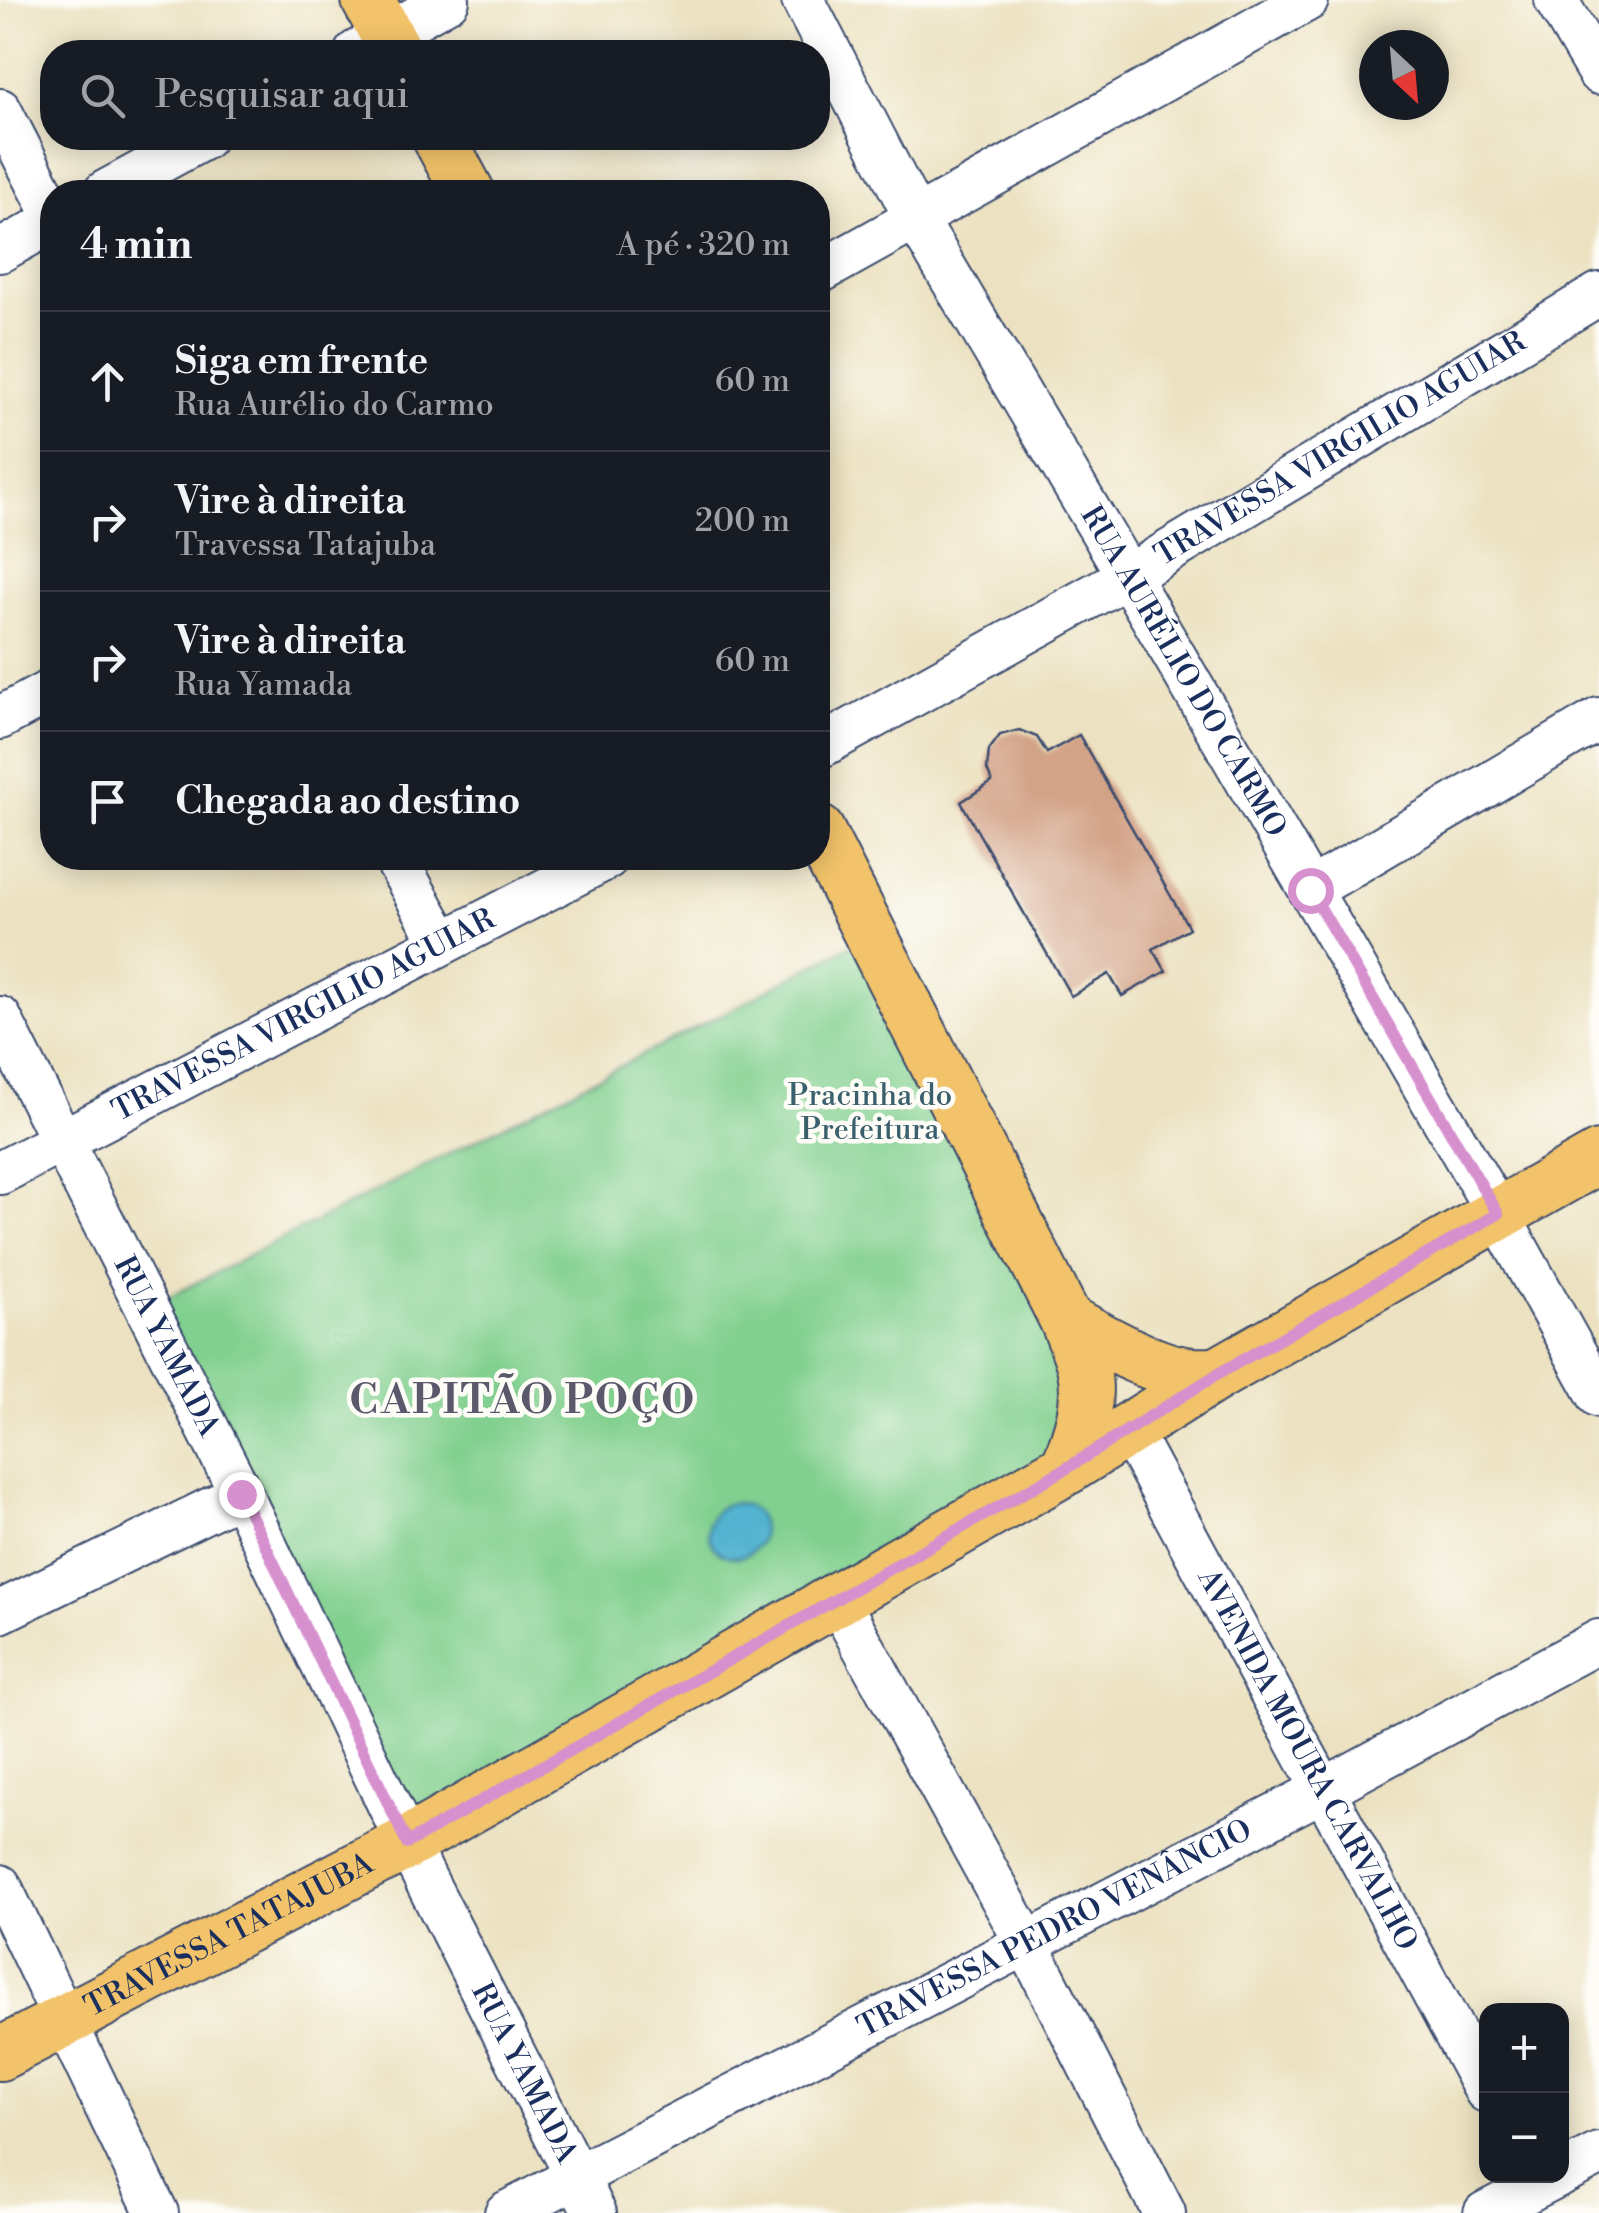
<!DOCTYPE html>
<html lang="pt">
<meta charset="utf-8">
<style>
:root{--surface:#171b24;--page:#242831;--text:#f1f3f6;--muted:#9ea1a6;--line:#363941}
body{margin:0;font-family:"Libre Bodoni",serif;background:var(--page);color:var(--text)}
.controls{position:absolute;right:30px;bottom:30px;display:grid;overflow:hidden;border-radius:20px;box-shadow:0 5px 25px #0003}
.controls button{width:90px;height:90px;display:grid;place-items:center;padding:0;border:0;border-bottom:2px solid var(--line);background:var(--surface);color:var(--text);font:50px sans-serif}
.compass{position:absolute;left:1359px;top:30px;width:90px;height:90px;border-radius:50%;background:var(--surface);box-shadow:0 5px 25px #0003;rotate:154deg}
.stop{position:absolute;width:30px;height:30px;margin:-22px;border:8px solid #d690ce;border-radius:50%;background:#fff}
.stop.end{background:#d690ce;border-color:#fff;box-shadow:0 2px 10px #0008}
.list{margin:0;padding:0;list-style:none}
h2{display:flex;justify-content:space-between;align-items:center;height:130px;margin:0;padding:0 40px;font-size:42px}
h2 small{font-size:32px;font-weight:400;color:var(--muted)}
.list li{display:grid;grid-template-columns:65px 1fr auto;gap:30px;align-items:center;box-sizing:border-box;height:140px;padding:0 40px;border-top:2px solid var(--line)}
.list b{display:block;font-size:38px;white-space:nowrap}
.list p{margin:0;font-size:32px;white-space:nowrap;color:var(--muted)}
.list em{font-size:32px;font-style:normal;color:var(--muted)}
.icon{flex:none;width:55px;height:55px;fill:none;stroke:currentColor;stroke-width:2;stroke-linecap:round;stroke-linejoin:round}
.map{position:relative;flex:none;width:1599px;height:2213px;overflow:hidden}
.search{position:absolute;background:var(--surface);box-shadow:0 5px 25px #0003;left:40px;top:40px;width:790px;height:110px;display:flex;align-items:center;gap:25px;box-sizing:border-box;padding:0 35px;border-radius:40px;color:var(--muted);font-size:38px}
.panel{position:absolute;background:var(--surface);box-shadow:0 5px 25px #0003;left:40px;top:180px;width:790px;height:690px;border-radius:40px}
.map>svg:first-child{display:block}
</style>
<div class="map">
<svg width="1599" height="2213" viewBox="0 0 1599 2213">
<rect width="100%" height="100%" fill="#fdfcf7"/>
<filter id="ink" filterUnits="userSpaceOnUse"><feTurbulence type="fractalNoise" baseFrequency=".01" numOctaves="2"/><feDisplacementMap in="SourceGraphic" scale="20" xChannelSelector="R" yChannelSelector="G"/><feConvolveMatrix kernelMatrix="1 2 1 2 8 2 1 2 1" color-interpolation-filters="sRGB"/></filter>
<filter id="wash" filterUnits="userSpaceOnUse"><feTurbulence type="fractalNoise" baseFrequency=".0048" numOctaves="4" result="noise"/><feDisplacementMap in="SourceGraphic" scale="40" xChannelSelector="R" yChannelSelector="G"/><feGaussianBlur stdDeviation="2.25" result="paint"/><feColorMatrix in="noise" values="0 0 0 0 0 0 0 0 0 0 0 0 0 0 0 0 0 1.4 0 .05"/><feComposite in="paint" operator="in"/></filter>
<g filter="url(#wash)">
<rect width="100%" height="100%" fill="#ece2c1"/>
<path fill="#82d08f" stroke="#4e8076" stroke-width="2.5" d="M859 941 1068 1353 1055 1468 411 1836 139 1312 738 1006Z"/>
<path fill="#52b3d0" stroke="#367197" stroke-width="2.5" d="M708 1530a27 27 0 1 1 54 0a27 27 0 1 1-54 0Z"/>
<g id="blocks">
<path fill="#d3a387" d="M1019 730 1037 737 1047 753 1079 735 1189 928 1153 949 1166 971 1122 996 1109 974 1071 996 961 802 992 782 987 769 989 750 1000 735Z"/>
</g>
</g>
<g filter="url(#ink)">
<use href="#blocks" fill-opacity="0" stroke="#3a4a6d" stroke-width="2.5"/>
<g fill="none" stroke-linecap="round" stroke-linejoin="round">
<defs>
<g id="minor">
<path id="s1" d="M803 0 916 219 1128 576 1498 1214 1599 1396"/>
<path d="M1556 0 1599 73"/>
<path d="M356 52 448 0"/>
<path d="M0 110 52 211"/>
<path d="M105 192 204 138"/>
<path d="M0 251 52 222"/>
<path d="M818 273 1307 0"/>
<path d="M0 718 52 690"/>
<path id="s2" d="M818 748 1128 576 1599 294"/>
<path d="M395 858 442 942"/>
<path d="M1310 890 1599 719"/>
<path id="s3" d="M0 1018 241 1494 407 1843 595 2213"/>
<path id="s4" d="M0 1173 607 858"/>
<path id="s5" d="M1129 1430 1486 2091"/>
<path d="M837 1599 1027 1944 1164 2213"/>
<path d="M0 1612 241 1494"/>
<path d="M0 1886 157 2213"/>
<path d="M1562 2173 1599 2154"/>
<path id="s6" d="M506 2213 1323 1790 1599 1641"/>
<path d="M1485 2213 1557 2176"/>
</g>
<g id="major">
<path d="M368 0 396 52"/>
<path d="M439 138 468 192"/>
<path d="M818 831 1066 1320C1072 1335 1079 1351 1083 1366 1092 1402 1079 1435 1067 1468"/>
<path d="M1066 1320C1098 1338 1150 1368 1185 1373 1195 1375 1207 1374 1217 1374"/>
<path id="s7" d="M0 2054 407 1843 1067 1468 1217 1374 1599 1157"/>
</g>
</defs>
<use href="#minor" stroke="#3a4a6d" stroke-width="46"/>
<use href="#major" stroke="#3a4a6d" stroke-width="56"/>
<use href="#minor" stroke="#fff" stroke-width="42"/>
<use href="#major" stroke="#f2c36a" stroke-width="52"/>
</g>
</g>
<g fill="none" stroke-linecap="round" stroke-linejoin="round" filter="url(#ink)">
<path stroke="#d690ce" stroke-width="12" d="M241 1494 407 1843 1067 1468 1218 1374 1498 1214 1310 890"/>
</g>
<g text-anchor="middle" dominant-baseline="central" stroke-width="9" stroke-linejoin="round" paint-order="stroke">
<g font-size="30" fill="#1b2f5e" stroke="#fdfcf7">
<text stroke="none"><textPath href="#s2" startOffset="602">TRAVESSA VIRGILIO AGUIAR</textPath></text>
<text stroke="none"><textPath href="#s1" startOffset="772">RUA AURÉLIO DO CARMO</textPath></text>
<text stroke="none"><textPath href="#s4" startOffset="342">TRAVESSA VIRGILIO AGUIAR</textPath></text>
<text stroke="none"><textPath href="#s3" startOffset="368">RUA YAMADA</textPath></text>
<text stroke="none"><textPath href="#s5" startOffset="375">AVENIDA MOURA CARVALHO</textPath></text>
<text stroke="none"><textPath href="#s6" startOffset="618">TRAVESSA PEDRO VENÂNCIO</textPath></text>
<text stroke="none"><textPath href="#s7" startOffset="258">TRAVESSA TATAJUBA</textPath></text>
<text stroke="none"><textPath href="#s3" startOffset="1178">RUA YAMADA</textPath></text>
</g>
<g font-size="30" fill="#3a5f6d" stroke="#fdfcf7">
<text x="870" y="1096">Pracinha do<tspan x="870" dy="34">Prefeitura</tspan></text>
</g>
<g font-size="40" font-weight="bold" letter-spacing="2.5" fill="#5b586c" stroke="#fdfcf7">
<text x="523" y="1401">CAPITÃO POÇO</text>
</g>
</g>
</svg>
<div class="controls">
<button>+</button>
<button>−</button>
</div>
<svg class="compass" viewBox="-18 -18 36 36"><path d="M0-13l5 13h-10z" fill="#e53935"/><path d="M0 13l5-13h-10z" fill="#9ea1a6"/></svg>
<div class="stop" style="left:1310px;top:890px"></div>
<div class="stop end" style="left:241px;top:1494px"></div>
<div class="search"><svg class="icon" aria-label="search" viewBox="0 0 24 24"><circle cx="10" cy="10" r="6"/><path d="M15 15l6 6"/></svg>Pesquisar aqui</div>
<section class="panel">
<h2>4 min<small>A pé · 320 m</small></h2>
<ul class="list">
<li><svg class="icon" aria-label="ahead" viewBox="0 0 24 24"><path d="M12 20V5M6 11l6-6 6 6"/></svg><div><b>Siga em frente</b><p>Rua Aurélio do Carmo</p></div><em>60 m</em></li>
<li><svg class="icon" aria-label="right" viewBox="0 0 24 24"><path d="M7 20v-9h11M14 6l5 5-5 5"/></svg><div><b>Vire à direita</b><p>Travessa Tatajuba</p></div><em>200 m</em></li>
<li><svg class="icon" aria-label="right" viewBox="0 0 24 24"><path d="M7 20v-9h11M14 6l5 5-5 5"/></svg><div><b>Vire à direita</b><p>Rua Yamada</p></div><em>60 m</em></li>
<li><svg class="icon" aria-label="arrive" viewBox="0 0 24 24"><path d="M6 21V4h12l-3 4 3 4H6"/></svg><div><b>Chegada ao destino</b></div></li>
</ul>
</section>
</div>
